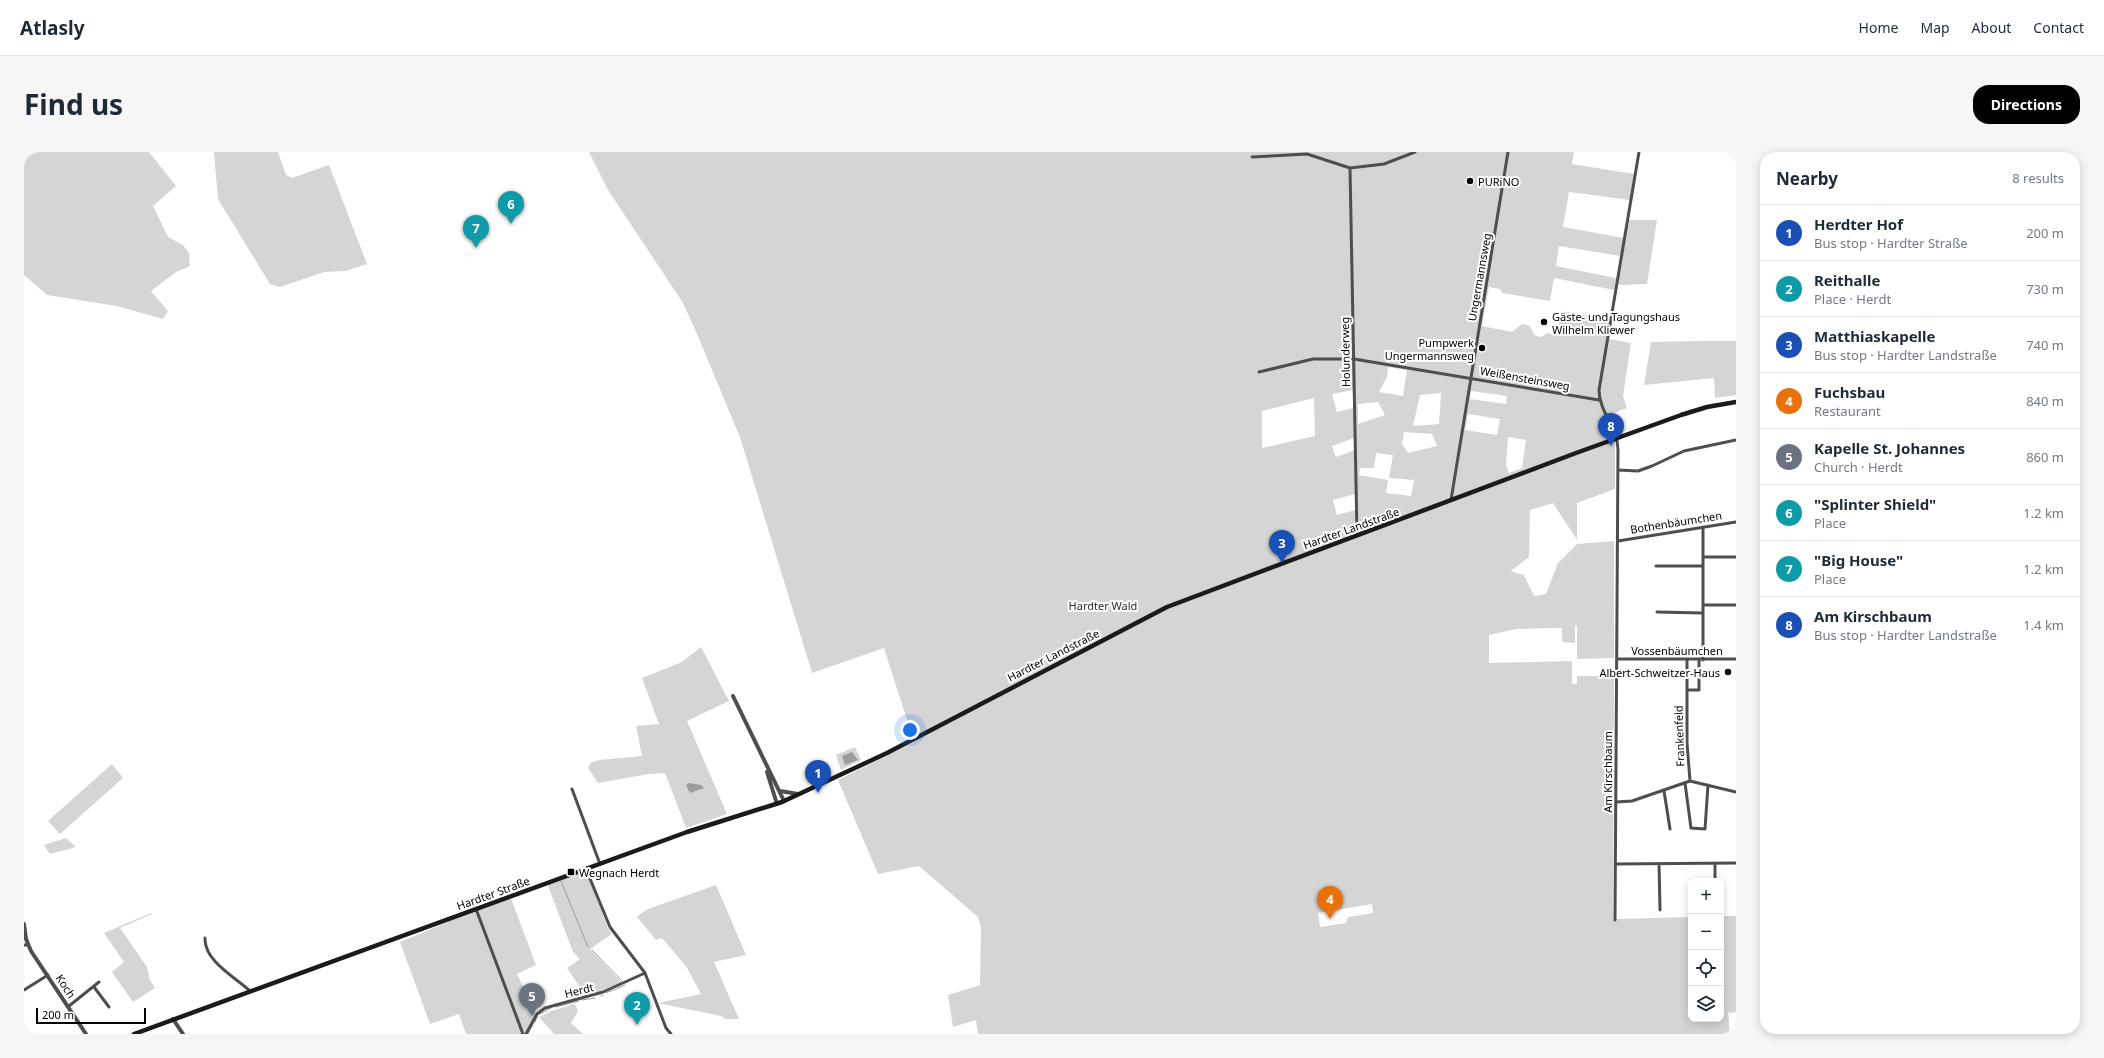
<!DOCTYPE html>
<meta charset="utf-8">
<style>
:root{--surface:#fff;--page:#f6f6f7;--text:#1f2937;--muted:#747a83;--line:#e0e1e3;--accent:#000}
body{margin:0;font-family:"Noto Sans",sans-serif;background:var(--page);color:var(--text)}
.controls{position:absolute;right:12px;bottom:12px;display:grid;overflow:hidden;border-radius:8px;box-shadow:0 2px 10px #0003}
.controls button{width:36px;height:36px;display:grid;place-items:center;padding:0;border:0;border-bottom:1px solid var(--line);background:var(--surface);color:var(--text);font:20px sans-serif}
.scale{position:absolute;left:12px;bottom:10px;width:110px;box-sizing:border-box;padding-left:4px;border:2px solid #000;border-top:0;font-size:11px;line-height:14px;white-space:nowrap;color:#000;-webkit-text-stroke:3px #fff;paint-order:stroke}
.you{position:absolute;left:886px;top:578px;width:14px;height:14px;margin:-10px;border:3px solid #fff;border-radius:50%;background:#1a73e8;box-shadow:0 0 0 6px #1a73e833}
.badge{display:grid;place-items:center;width:26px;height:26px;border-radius:50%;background:var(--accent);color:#fff;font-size:13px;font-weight:700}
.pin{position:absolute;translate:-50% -33px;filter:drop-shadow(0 1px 2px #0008)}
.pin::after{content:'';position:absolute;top:21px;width:14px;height:12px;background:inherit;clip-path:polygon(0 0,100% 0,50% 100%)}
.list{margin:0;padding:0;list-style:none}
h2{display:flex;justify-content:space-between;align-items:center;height:52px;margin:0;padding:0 16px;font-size:17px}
h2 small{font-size:13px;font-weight:400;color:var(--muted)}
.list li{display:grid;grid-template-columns:26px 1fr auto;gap:12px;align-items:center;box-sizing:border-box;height:56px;padding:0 16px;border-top:1px solid var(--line)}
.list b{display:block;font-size:15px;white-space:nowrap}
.list p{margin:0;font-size:13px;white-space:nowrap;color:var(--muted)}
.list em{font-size:13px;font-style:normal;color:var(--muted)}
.icon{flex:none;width:22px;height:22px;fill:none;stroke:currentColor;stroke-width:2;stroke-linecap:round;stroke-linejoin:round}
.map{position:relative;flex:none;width:1712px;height:882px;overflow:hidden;border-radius:16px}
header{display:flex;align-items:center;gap:24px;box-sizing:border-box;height:56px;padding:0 20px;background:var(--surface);border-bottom:1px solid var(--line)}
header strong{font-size:19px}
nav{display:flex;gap:22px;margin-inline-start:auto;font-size:14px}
.intro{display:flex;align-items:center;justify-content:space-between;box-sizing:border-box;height:96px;padding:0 24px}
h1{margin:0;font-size:28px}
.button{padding:10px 18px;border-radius:16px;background:var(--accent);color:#fff;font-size:14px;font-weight:700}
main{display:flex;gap:24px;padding:0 24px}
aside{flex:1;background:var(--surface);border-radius:16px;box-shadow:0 2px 10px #0003}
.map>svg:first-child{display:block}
</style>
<header>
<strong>Atlasly</strong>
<nav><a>Home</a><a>Map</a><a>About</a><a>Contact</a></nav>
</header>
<div class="intro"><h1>Find us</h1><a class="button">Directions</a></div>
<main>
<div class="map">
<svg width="1712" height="882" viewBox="0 0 1712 882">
<rect width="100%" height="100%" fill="#fff"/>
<path fill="#d5d5d5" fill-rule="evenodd" d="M0 0H125L152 34 129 54 144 85 159 93 165 101 166 114 152 120 127 139 144 159 139 167 93 154 23 143 0 123Z
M190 0H254L262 23 268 26 305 13 343 112 322 119 300 120 256 135 246 132 194 47Z
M565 0H1550L1548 12 1610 22 1606 48 1545 40 1539 75 1600 86 1596 104 1535 94 1532 114 1592 126 1590 138 1530 126 1526 149 1478 141 1476 137 1465 135 1458 174 1488 180 1498 172 1506 174 1510 183 1517 185 1524 181 1532 183 1538 159 1588 168 1585 187 1607 191 1599 244 1603 256 1584 263 1591 290V337L1553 351V388L1529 351 1506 358 1505 405 1487 419 1500 423 1510 444 1522 442 1534 411 1553 392 1590 389V506L1553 507V474L1551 473V491L1538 490V476L1492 477 1465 483V511L1548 509V532H1553V524H1590L1589 767 1667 765V867H1697V764H1712V860L1705 861 1704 859 1706 882H954L952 868 929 875 924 843 956 833 957 775 954 765 895 714 854 722 814 628 890 590 860 496 788 521 716 285 673 182 659 151 584 38ZM1364 215 1383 218 1379 244 1355 240 1363 225ZM1329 238V256L1313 260 1308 242ZM1447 239 1483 244 1482 252 1446 247ZM1417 241 1415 272 1389 274 1396 243ZM1290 246 1291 284 1238 296V259ZM1354 250 1361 263 1334 272V252ZM1444 262 1476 267 1473 283 1441 278ZM1380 280 1408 282 1413 294 1384 301 1378 292ZM1484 285 1502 288 1498 316 1485 321 1482 313ZM1330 286 1331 298 1312 305 1308 294ZM1352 301 1369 303 1365 326 1390 328 1387 344 1362 341 1364 328 1335 323 1336 316H1350ZM1331 342V358L1313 363 1309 348ZM1348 752 1349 761 1324 765 1322 771 1296 775 1294 761Z
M1605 68H1633L1623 132 1596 133 1594 131Z
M1679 189H1712V243L1691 246 1690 226 1620 233 1627 190Z
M677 495 705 549 663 569 703 662 662 676 641 621 625 622 574 631 564 616 566 611 575 608 618 604 612 574 635 572 618 526 658 510Z
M831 595 837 608 817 618 812 603Z
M88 612 99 626 36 682 24 669Z
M42 686 52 695 26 702 20 693Z
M562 717 584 776 588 782 566 797 598 831 562 844 543 816 556 807 549 800 523 731Z
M692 733 722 803 690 810 715 867H701L697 864 634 851 677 842 662 814 638 786 632 788 613 765 591 780 624 757Z
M486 744 512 813 493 822 512 862 515 865 527 859 551 852 554 859 547 871 559 882H530L515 865 501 882H442L435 862 406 872 376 790Z
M127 761 128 762 96 776 123 815 126 828 131 836 109 850 88 820 100 810 80 781Z"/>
<path fill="#9c9c9c" d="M828 600 834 608 821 613 818 604Z
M665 631 677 633 680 636 666 641 662 633Z"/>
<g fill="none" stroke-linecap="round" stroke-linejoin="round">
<path stroke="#9c9c9c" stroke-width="1" d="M537 729 564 795
M568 798 598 829
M590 838 601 833
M582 841 589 838
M577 844 579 843
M558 848 571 846
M532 855 555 849
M516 862 527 856
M511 870 512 867
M504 882 509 872"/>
<path stroke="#4e4e4e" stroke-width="3" d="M1228 5 1283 2 1326 16 1360 12 1391 0
M1326 16 1333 383
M1235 220 1289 207H1330L1575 248
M1594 318 1614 319 1628 314 1660 299 1712 288
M1427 348 1484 0
M1679 375V508
M1594 389 1712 370
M1679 405H1712
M1632 414H1679
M1679 453H1712
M1633 460 1679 461
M1593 507H1712
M1663 509V591L1666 629
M1663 538H1675V508
M1661 631 1667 676 1681 677 1684 633
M548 637 576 712
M1640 639 1646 677
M1592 650 1608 649 1666 629 1712 640
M1591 712 1712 711
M1635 712 1636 758
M1691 712V729
M562 717 586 775 621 821 642 876 647 882
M452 757 499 882
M1591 768 1594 298C1594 276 1575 260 1575 238L1615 0
M181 786C180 809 211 825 226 839
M0 793H4
M70 835 85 855
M0 838 24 823
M45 854 75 830
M502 882 513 862 521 856 579 840 621 821"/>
<path stroke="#4e4e4e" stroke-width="4" d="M709 544 760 649
M743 620 753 652
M756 639 774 642
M0 772 2 787 7 799 62 882
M149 867 159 882"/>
<path stroke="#1b1b1b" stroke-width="4.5" d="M110 882 663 680 758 650 863 601 1143 455 1552 301 1657 263 1683 255 1712 250"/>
</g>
<g fill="#000" stroke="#fff" stroke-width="1.5">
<circle cx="1446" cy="29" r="4"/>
<circle cx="1520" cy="170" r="4"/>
<circle cx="1458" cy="196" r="4"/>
<circle cx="1704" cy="520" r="4"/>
<rect x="543" y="716" width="8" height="8" rx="2"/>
</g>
<g text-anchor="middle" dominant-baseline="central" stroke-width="4" stroke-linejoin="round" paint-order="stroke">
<g font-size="11" fill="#000" stroke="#fff" text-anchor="start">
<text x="1454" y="29">PURiNO</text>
<text x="1528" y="164">Gäste- und Tagungshaus<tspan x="1528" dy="13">Wilhelm Kliewer</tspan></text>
<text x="1450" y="190" text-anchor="end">Pumpwerk<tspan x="1450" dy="13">Ungermannsweg</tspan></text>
<text x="1696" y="520" text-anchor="end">Albert-Schweitzer-Haus</text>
<text x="555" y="720">Wegnach Herdt</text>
</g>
<g font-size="11" fill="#000" stroke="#fff">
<text transform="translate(1455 125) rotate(-80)">Ungermannsweg</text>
<text transform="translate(1321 200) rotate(-91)">Holunderweg</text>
<text transform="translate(1501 226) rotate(10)">Weißensteinsweg</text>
<text transform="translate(1652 370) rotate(-9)">Bothenbäumchen</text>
<text transform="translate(1327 376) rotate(-20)">Hardter Landstraße</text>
<text x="1653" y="498">Vossenbäumchen</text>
<text transform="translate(1029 503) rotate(-27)">Hardter Landstraße</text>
<text transform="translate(1655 584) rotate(-92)">Frankenfeld</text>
<text transform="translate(1583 620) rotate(-90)">Am Kirschbaum</text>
<text transform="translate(469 741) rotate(-20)">Hardter Straße</text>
<text transform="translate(42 834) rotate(57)">Koch</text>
<text transform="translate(555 838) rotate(-14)">Herdt</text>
</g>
<g font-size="11" fill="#2c2c2c" stroke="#fff">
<text x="1079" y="453">Hardter Wald</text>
</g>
</g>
</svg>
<div class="controls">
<button>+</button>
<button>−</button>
<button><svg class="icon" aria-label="locate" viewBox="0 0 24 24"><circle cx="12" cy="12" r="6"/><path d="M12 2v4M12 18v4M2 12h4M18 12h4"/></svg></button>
<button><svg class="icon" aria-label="layers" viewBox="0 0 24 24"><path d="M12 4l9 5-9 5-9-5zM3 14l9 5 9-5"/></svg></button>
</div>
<div class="scale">200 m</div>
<div class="you"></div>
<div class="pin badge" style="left:794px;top:641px;background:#1a4fb4">1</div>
<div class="pin badge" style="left:613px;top:873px;background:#0f9aa8">2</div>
<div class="pin badge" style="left:1258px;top:411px;background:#1a4fb4">3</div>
<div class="pin badge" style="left:1306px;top:767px;background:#e8710a">4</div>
<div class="pin badge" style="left:508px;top:864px;background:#6b7280">5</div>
<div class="pin badge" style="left:487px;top:72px;background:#0f9aa8">6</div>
<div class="pin badge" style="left:452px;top:96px;background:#0f9aa8">7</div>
<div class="pin badge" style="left:1587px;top:294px;background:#1a4fb4">8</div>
</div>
<aside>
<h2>Nearby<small>8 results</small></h2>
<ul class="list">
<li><span class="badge" style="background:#1a4fb4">1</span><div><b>Herdter Hof</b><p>Bus stop · Hardter Straße</p></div><em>200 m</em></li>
<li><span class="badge" style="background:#0f9aa8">2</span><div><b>Reithalle</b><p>Place · Herdt</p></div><em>730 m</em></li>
<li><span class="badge" style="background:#1a4fb4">3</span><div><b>Matthiaskapelle</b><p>Bus stop · Hardter Landstraße</p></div><em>740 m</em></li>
<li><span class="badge" style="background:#e8710a">4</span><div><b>Fuchsbau</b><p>Restaurant</p></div><em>840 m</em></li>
<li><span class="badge" style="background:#6b7280">5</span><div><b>Kapelle St. Johannes</b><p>Church · Herdt</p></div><em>860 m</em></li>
<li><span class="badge" style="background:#0f9aa8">6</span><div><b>&quot;Splinter Shield&quot;</b><p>Place</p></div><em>1.2 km</em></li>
<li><span class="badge" style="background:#0f9aa8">7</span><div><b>&quot;Big House&quot;</b><p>Place</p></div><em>1.2 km</em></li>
<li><span class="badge" style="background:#1a4fb4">8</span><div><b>Am Kirschbaum</b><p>Bus stop · Hardter Landstraße</p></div><em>1.4 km</em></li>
</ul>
</aside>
</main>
